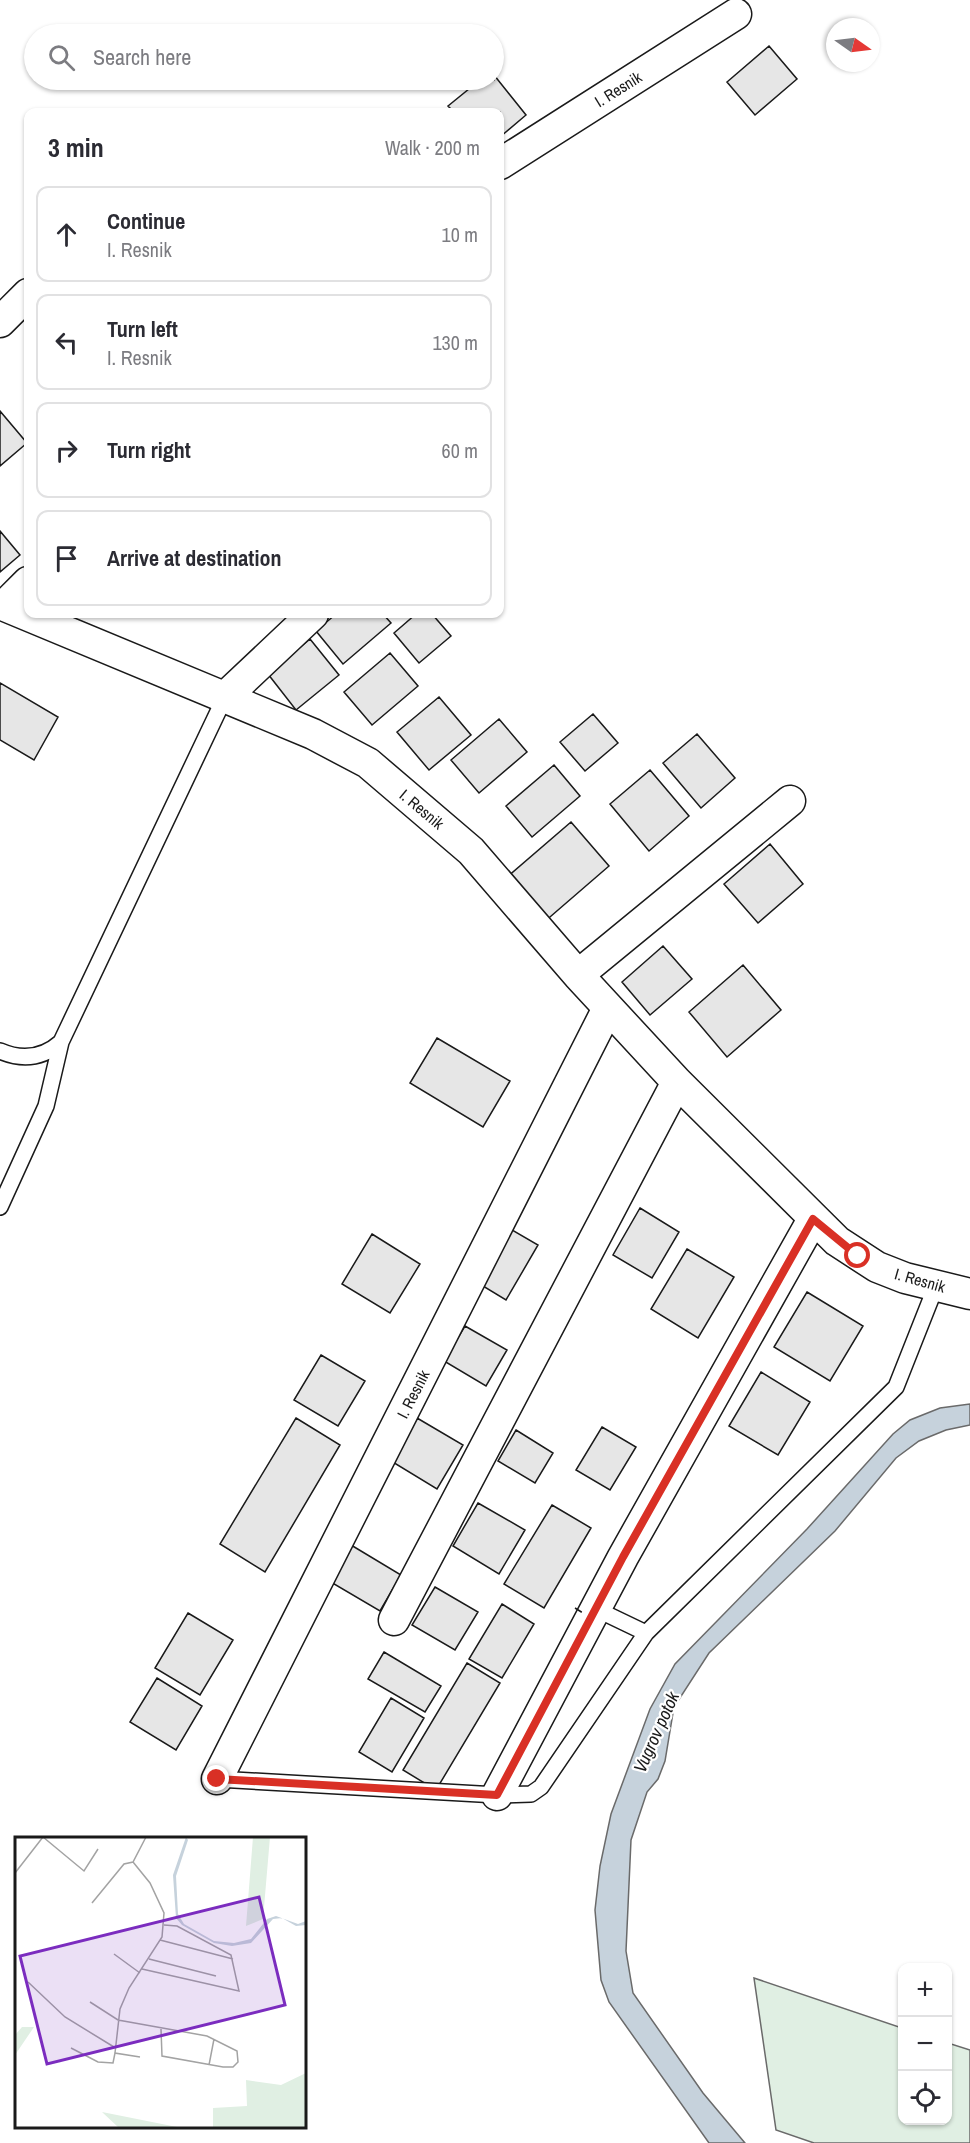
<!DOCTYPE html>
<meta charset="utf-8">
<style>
:root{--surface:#fff;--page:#f7f7f7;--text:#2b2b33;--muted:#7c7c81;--line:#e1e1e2}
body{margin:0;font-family:"Archivo Narrow",sans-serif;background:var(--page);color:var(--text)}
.controls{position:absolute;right:18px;bottom:18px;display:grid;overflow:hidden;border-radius:12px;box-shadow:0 2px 4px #0004}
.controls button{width:54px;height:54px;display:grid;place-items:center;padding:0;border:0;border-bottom:2px solid var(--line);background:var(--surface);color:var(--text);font:30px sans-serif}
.compass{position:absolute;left:826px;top:18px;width:54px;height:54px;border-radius:50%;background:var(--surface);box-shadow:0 2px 4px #0004;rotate:104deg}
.stop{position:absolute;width:18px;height:18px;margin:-14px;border:4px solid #d93025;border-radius:50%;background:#fff}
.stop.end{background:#d93025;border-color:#fff;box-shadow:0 2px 6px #0008}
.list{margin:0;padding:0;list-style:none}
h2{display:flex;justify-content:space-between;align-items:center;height:78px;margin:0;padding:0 24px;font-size:26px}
h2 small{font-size:20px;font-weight:400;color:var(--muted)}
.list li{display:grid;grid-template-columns:39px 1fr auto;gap:18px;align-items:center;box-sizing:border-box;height:96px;margin:0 12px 12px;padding:0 12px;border:2px solid var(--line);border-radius:12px}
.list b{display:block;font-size:22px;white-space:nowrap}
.list p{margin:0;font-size:20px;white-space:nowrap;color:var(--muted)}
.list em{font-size:20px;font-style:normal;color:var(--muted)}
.icon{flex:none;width:33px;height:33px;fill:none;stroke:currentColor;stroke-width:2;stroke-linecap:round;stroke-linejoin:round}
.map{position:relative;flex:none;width:970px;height:2143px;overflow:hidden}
.search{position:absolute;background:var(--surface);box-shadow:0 2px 4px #0004;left:24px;top:24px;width:480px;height:66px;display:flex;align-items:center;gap:15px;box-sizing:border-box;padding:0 21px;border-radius:33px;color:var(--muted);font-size:22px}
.panel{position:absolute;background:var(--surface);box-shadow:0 2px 4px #0004;left:24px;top:108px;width:480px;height:510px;border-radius:12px}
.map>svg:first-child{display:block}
</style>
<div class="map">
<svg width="970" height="2143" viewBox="0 0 970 2143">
<rect width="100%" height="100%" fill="#fff"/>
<path fill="#e0efe3" stroke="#6a6a6a" stroke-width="1.5" d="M754 1978 902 2028V2120H948V2043L970 2050V2143H814L776 2130Z"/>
<path fill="#c6d2dc" stroke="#6a6a6a" stroke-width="1.5" d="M970 1404V1425L946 1430 919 1441 896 1458 835 1531 709 1653 674 1707 665 1761 658 1779 647 1792 631 1840 626 1951 633 1993 703 2093 745 2143H709L609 2002 601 1980 595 1910 600 1866 611 1814 650 1709 675 1664 807 1529 893 1434 910 1420 940 1408Z"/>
<path fill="#e6e6e6" stroke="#1a1a1a" stroke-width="1.5" d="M769 46 797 79 755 115 727 82Z
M494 75 526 115 500 137V112H454L448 106 480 80H494Z
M0 411 27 443 0 466Z
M0 531 20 555 0 572Z
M336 614H383L391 623 343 664 316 631Z
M416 614H432L451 636 419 663 394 633Z
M310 639 339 675 296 710 268 674Z
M390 653 418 686 372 725 344 692Z
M0 683 58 717 34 760 0 740Z
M439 697 471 735 429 770 397 732Z
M593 714 618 743 585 771 560 742Z
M499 719 527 752 479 793 451 760Z
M697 734 735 778 701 808 663 763Z
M554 765 580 796 532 837 506 806Z
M650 770 689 816 649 851 610 804Z
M571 822 609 866 543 923 506 878Z
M770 844 803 884 758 923 724 884Z
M663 946 692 979 650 1015 622 982Z
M743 965 781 1010 727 1057 689 1012Z
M437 1038 510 1081 483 1127 410 1083Z
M640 1208 679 1232 652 1278 613 1255Z
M505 1226 538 1245 506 1300 473 1280Z
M372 1234 420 1264 390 1313 342 1284Z
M687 1249 734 1277 698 1338 651 1309Z
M807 1292 863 1326 830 1381 774 1347Z
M465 1326 507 1350 486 1386 444 1361Z
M321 1355 365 1381 338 1426 294 1400Z
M761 1372 810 1402 778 1455 729 1426Z
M296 1418 340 1445 265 1572 220 1544Z
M417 1418 463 1445 437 1489 391 1461Z
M602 1427 636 1447 610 1490 576 1470Z
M516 1430 553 1453 535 1483 498 1461Z
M478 1503 525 1530 499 1574 453 1546Z
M552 1505 591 1528 544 1608 504 1584Z
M351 1545 401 1575 380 1611 329 1581Z
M435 1587 478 1612 455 1650 412 1625Z
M502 1604 534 1624 502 1678 469 1659Z
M188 1613 233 1640 200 1695 155 1668Z
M384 1652 441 1686 425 1712 368 1679Z
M467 1663 500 1683 436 1790 403 1770Z
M157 1678 202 1706 176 1750 130 1722Z
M391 1698 424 1718 392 1772 359 1752Z"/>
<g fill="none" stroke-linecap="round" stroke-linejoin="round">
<defs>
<path id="service" d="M0 1051C23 1061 43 1058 61 1042
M0 1207 46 1106 61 1042 225 697
M596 1609 646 1633
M217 1779 497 1795 531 1794 541 1787 646 1633 896 1387 936 1286"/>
<path id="minor" d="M500 164 736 14
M0 322 28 294
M0 604 313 734 368 763 471 851 578 975 677 1082 837 1241 877 1267 905 1278 970 1294
M5 605 28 582
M225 697 313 614
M578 975 790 801
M394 1620 677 1082
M217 1779 608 1008
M497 1795 623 1557 813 1219"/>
</defs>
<use href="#service" stroke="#1a1a1a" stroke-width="18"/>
<use href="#minor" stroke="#1a1a1a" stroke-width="33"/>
<use href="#service" stroke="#fff" stroke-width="15"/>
<use href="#minor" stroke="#fff" stroke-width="30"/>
<path stroke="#1a1a1a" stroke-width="1.5" stroke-dasharray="8 3" stroke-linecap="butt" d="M575 1608 583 1613"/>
</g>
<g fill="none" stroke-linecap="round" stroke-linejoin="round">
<path stroke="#d93025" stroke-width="8" d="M217 1779 497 1795 623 1557 813 1219 858 1256"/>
</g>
<g text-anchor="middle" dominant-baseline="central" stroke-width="4.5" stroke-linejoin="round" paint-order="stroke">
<g font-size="16" fill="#1a1a1a" stroke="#fff">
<text transform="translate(618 89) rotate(-32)">I. Resnik</text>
<text transform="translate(422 809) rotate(40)">I. Resnik</text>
<text transform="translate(920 1280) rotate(16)">I. Resnik</text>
<text transform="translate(413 1394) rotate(-63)">I. Resnik</text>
</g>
<g font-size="18" font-style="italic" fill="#1a1a1a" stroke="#fff">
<text transform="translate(656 1732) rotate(-66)">Vugrov potok</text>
</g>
</g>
<g transform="translate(15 1837)">
<rect width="291" height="291" fill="#fff"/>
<path d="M238 0H255L248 82 231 89ZM7 190H19L0 218V198ZM291 236V291H198V271L232 269 231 243 266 248ZM87 275 167 291H104Z" fill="#e0efe3"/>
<path d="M171 0 173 3 161 39 163 77 169 87 199 104 219 106 236 102 252 82 261 79 283 87 291 84V88L281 89 267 81 258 82 236 106 217 109 199 106 167 88 161 81 158 38Z" fill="#c6d2dc"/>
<path fill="none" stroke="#a3a3a3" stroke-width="1.5" d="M28 0 69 34 83 12M118 25 135 46 149 76 147 100 114 151 105 172 100 216 125 220M0 36 28 0M77 66 109 27 118 25 131 0M145 103 218 122M99 117 125 136M134 122 201 139M127 132 224 154 216 118 162 89 149 88M13 145 50 180 99 210M75 165 103 183 192 199 222 214 223 225 218 230H208L147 219 146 192M56 211 83 225 98 226 100 216M194 228 199 202"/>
<path fill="#7b2cbf" fill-opacity="0.15" stroke="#7b2cbf" stroke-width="3" d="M244 60 270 168 32 227 5 119Z"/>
<rect width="291" height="291" fill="none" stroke="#1a1a1a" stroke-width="3"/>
</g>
</svg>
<div class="controls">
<button>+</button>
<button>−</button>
<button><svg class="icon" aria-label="locate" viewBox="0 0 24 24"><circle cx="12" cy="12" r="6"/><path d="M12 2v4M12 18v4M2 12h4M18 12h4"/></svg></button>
</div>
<svg class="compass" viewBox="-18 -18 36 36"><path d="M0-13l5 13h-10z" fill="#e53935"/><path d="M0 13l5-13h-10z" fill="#7c7c81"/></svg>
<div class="stop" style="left:858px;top:1256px"></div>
<div class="stop end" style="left:217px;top:1779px"></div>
<div class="search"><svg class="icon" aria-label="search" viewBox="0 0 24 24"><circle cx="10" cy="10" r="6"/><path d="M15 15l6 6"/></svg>Search here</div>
<section class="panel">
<h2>3 min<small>Walk · 200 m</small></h2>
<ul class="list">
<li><svg class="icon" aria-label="ahead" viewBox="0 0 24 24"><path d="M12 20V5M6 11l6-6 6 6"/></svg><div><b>Continue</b><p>I. Resnik</p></div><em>10 m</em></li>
<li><svg class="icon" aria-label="left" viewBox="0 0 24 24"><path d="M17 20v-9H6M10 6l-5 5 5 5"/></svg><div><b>Turn left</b><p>I. Resnik</p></div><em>130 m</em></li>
<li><svg class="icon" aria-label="right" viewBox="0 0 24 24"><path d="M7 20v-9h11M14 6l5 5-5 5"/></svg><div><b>Turn right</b></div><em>60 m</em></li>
<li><svg class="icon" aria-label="arrive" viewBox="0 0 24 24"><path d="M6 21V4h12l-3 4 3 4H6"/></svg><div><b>Arrive at destination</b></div></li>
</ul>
</section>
</div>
